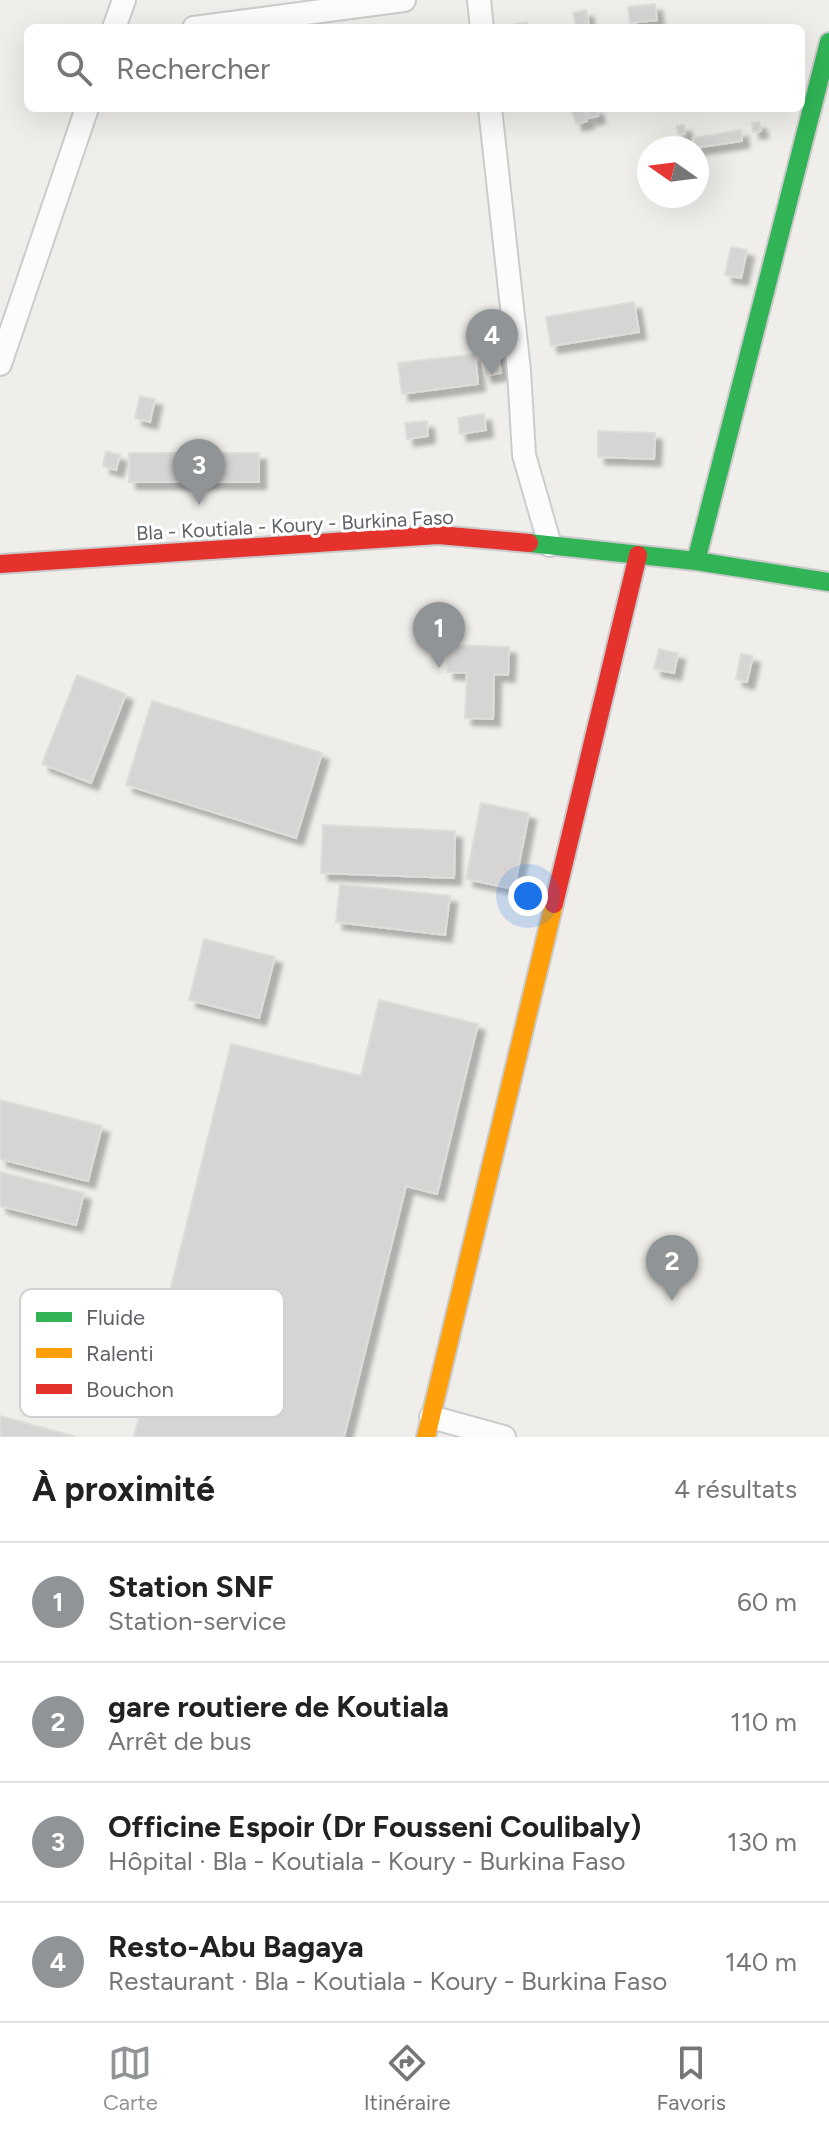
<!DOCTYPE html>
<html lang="fr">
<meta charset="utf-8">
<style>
:root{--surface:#fff;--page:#f6f6f6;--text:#222;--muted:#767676;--line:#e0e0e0;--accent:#919496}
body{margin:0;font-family:Figtree,sans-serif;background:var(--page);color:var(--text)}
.compass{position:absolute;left:637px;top:136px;width:72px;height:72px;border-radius:50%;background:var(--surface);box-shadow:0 8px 32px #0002;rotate:284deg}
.you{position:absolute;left:528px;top:896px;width:28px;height:28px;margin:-20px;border:6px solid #fff;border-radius:50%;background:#1a73e8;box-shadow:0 0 0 12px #1a73e833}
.badge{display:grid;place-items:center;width:52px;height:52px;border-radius:50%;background:var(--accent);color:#fff;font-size:26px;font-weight:700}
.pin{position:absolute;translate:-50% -66px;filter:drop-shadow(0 2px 4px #0008)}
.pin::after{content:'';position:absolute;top:42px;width:28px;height:24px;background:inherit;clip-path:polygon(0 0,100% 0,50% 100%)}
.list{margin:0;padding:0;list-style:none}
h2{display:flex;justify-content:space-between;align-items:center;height:104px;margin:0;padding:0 32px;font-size:34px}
h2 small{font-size:26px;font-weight:400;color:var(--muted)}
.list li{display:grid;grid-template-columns:52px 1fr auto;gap:24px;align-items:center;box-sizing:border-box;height:120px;padding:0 32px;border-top:2px solid var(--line)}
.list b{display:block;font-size:30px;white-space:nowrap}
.list p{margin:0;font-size:26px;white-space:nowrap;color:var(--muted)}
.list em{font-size:26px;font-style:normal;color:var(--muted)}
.icon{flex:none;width:44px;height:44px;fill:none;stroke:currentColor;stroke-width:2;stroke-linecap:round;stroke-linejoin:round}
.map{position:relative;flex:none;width:829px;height:1437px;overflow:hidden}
.search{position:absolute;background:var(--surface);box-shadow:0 8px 32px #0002;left:24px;right:24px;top:24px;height:88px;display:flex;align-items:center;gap:20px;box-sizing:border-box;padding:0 28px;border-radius:12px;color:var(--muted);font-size:30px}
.sheet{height:584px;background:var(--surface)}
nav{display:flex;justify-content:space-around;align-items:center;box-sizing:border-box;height:112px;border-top:2px solid var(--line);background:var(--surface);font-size:22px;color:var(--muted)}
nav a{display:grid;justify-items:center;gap:4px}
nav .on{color:var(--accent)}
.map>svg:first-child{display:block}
</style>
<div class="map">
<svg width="829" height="1437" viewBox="0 0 829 1437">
<defs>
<filter id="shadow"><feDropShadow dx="7" dy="7" stdDeviation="2" flood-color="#0004"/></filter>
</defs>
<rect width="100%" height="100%" fill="#efeeea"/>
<path fill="#d6d5d3" stroke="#deddd9" stroke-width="2" filter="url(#shadow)" d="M655 4 657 20 630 23 628 7Z
M586 10 589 24 576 27 573 13Z
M527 22 528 28H511V25Z
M571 108H583L587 121 576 124Z
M586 108H596L598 116 589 118Z
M759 122 761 131 753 132 752 123Z
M684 125 685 134H678L677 126Z
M741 130 742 141 694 148 693 138Z
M731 247 747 250 741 278 725 275Z
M634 302 639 332 551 346 546 317Z
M492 319 501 373 485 376 475 322Z
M475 354 478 384 402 394 398 363Z
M140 396 155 399 150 422 135 418Z
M484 414 486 430 460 434 458 418Z
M427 421 428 436 407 439 405 423Z
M598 431 655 433 654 459 598 457Z
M106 451 120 455 116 470 103 466Z
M129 453H259V482H129Z
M448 645 509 647 508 675 494 674 493 719 465 718 467 673 447 672Z
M659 649 678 653 674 673 654 669Z
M741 654 753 656 747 682 736 679Z
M77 675 126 694 91 783 42 764Z
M152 701 322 753 296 838 126 785Z
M481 803 529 813 514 889 466 879Z
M323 825 455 831 454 878 321 873Z
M340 884 450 896 445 935 336 922Z
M204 939 275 957 259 1018 189 1000Z
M379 1000 478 1024 437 1194 406 1186 344 1437H134L231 1044 361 1076Z
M0 1100 102 1126 88 1181 0 1159Z
M0 1172 84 1193 76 1225 0 1206Z
M0 1416 74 1436 73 1437H0Z"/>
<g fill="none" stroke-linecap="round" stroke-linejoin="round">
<defs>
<path id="street" d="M479 0 482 28
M114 28 124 0
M194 28 404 0
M490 108 519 371 524 455 550 545
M0 364 87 108
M431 1417 504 1437"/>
<path id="fast" d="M529 543 696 561 829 582
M696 561 829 42"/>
<path id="slow" d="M426 1437 554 904"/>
<path id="jam" d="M0 564 438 535 529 543
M554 904 638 555"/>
</defs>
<use href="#street" stroke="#cbcccc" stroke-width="26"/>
<use href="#fast" stroke="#cacacb" stroke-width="22"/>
<use href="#slow" stroke="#cacacb" stroke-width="22"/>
<use href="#jam" stroke="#cacacb" stroke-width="22"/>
<use href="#street" stroke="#fdfcfc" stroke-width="22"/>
<use href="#fast" stroke="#30b455" stroke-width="18"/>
<use href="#slow" stroke="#ff9f0a" stroke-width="18"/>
<use href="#jam" stroke="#e5322d" stroke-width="18"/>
</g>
<g text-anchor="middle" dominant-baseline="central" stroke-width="6" stroke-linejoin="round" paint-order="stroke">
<g font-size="20" fill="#5f6368" stroke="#fff">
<text transform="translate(295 525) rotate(-3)">Bla - Koutiala - Koury - Burkina Faso</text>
</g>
</g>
<rect x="20" y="1289" width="264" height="128" rx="12" fill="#fff" stroke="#cfd0d2" stroke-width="2"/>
<rect x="36" y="1312" width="36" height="10" fill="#30b455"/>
<rect x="36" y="1348" width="36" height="10" fill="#ff9f0a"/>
<rect x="36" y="1384" width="36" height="10" fill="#e5322d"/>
<g font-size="22" fill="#5f6368">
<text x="86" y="1325">Fluide</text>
<text x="86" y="1361">Ralenti</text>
<text x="86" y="1397">Bouchon</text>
</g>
</svg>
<svg class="compass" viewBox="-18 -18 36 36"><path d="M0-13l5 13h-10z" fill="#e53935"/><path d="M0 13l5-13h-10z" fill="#767676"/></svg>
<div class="you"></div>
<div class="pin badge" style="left:439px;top:668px">1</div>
<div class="pin badge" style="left:672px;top:1301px">2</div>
<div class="pin badge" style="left:199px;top:505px">3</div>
<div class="pin badge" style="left:492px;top:375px">4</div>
<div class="search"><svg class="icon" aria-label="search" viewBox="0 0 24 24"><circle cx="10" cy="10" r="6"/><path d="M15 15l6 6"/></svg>Rechercher</div>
</div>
<section class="sheet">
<h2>À proximité<small>4 résultats</small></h2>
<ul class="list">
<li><span class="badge">1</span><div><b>Station SNF</b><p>Station-service</p></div><em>60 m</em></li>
<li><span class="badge">2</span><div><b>gare routiere de Koutiala</b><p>Arrêt de bus</p></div><em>110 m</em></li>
<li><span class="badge">3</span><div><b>Officine Espoir (Dr Fousseni Coulibaly)</b><p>Hôpital · Bla - Koutiala - Koury - Burkina Faso</p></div><em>130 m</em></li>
<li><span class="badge">4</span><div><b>Resto-Abu Bagaya</b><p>Restaurant · Bla - Koutiala - Koury - Burkina Faso</p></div><em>140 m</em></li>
</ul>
</section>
<nav>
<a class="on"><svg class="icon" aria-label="map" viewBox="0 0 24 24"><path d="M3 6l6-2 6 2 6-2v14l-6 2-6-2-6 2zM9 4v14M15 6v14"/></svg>Carte</a>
<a><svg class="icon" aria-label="directions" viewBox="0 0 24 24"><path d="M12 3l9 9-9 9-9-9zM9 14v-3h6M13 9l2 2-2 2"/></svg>Itinéraire</a>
<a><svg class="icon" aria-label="saved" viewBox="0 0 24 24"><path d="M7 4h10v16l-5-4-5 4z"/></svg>Favoris</a>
</nav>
